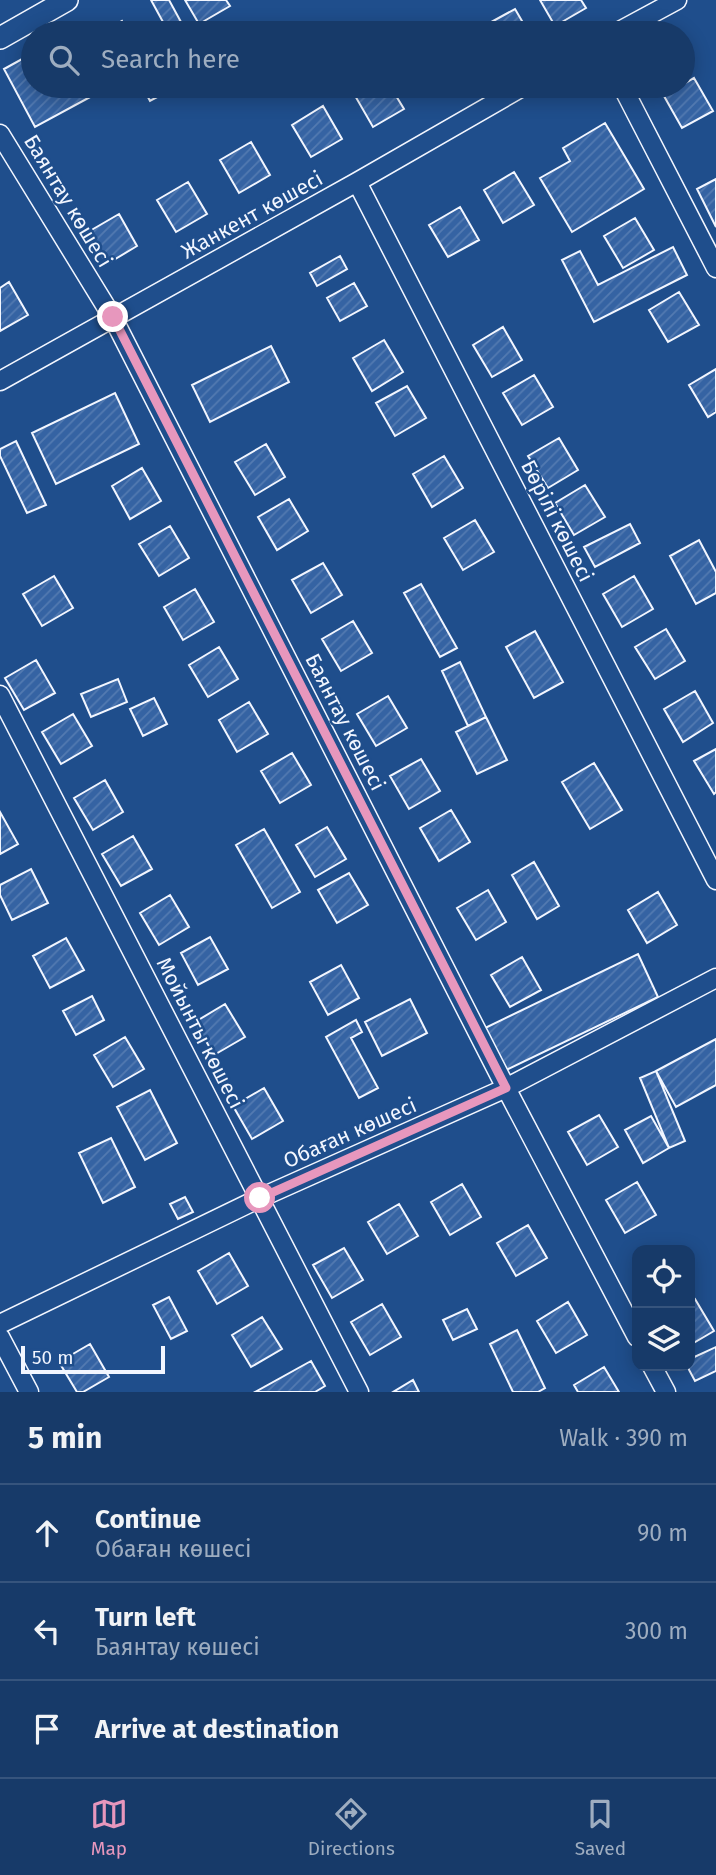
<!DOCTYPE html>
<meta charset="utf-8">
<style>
:root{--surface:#173a69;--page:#20416f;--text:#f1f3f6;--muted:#9eadc0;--line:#36547d;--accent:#e797bd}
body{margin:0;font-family:"Fira Sans",sans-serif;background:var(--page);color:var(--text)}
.controls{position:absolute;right:21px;bottom:21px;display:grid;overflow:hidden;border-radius:14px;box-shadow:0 4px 18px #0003}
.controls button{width:63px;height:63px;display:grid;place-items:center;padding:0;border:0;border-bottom:2px solid var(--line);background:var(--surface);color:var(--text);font:35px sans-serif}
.scale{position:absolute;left:21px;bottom:18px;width:144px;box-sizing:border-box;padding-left:7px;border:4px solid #f2f6ff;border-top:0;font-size:19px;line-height:24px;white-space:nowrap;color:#f2f6ff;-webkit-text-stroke:5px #1f4e8c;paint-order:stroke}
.stop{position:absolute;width:21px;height:21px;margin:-16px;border:5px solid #e797bd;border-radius:50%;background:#fff}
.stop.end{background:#e797bd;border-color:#fff;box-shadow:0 2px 7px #0008}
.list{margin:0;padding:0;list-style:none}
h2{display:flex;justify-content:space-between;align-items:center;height:91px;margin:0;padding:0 28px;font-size:30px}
h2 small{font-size:23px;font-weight:400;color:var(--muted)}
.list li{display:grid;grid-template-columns:46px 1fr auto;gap:21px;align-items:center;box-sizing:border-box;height:98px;padding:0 28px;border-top:2px solid var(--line)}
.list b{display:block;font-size:26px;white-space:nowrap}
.list p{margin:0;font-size:23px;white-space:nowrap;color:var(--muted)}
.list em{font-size:23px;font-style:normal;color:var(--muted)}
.icon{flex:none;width:38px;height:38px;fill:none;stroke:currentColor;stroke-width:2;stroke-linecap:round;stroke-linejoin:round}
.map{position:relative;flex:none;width:716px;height:1392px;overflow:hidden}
.search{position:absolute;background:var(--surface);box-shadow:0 4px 18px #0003;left:21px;right:21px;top:21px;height:77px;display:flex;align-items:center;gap:18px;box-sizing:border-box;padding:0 24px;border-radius:38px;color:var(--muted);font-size:26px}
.sheet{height:385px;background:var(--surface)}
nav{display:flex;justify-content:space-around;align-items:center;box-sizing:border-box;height:98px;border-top:2px solid var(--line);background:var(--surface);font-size:19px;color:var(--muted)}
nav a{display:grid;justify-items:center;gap:4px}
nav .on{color:var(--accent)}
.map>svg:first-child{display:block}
</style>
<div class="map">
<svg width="716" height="1392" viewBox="0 0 716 1392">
<defs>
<pattern id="building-hatch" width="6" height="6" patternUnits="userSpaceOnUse" patternTransform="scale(1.75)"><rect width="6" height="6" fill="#3563a3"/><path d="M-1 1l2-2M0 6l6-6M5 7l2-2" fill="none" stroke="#537ab1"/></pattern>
</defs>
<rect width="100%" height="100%" fill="#1f4e8c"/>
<path fill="url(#building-hatch)" stroke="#f2f6ff" stroke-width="2" d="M151 0H169L187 33H169Z
M185 0H226L230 6 199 24Z
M540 0H581L586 8 555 26Z
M515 9 529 33H488L484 26Z
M122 21 129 33H102Z
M33 53V86H86L92 96 35 127 4 69Z
M694 78 713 111 682 128 664 96Z
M142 86H178L150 101Z
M369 86H390L404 109 373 127 354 94Z
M323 106 342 139 311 157 292 125Z
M605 123 644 189 572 232 540 178 570 161 563 148Z
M251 142 270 175 239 193 220 160Z
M514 172 534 205 503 223 484 190Z
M716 179V227L697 189Z
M188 182 207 214 176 232 157 200Z
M460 207 479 240 448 257 429 225Z
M119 214 137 246 107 264 88 232Z
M635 218 654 250 623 268 604 236Z
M673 247 687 275 594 322 562 260 580 251 598 285Z
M340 256 347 269 317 286 310 273Z
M9 282 28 315 0 331V288Z
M354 283 367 306 340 321 327 298Z
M679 292 699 325 668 342 649 310Z
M503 327 522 360 492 377 473 345Z
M384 340 403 372 372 391 353 358Z
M271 346 289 382 210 422 192 385Z
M716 369V412L708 417 689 385Z
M534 375 553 407 522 425 503 393Z
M407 386 426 418 395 436 376 403Z
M115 393 139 444 56 484 32 433Z
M559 438 578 470 548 488 528 456Z
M16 441 46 505 27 513 0 456V449Z
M266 444 285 477 255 495 235 462Z
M444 456 463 488 432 507 413 474Z
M142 468 161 501 130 519 112 486Z
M585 485 605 517 574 535 555 503Z
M289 499 308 531 277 550 258 517Z
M475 520 494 552 463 570 444 538Z
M630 524 640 543 595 567 584 547Z
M170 526 189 558 159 576 139 544Z
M699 540 716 572V593L696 604 670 556Z
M323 563 342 595 311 613 292 580Z
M54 576 73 608 42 626 23 594Z
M634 576 653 609 622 627 603 594Z
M421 584 457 648 440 657 404 593Z
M195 589 214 622 183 640 164 607Z
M353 621 372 653 341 671 322 639Z
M666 629 685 661 655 679 635 647Z
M535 631 563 682 534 698 506 647Z
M219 647 238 679 208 697 189 665Z
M36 660 55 693 24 710 5 678Z
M460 662 486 717 468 726 442 671Z
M118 679 127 702 91 717 81 694Z
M695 691 713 723 683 742 664 709Z
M388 696 407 728 376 746 357 714Z
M154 698 167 724 143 736 130 709Z
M249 702 268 734 237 752 219 720Z
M73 714 92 746 61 764 42 732Z
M486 717 507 760 477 774 456 732Z
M716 749V792L714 794 694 761Z
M292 753 311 785 280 803 261 771Z
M421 759 440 791 409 809 390 776Z
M594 763 622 810 590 829 562 782Z
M105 780 123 812 93 830 74 798Z
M451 810 470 842 439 861 420 828Z
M0 812 18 844 0 854Z
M327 827 346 859 315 877 296 845Z
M264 829 300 892 272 908 236 845Z
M133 836 152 869 121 886 102 854Z
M534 862 559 906 537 919 512 875Z
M31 869 48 903 12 920 0 895V885Z
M349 873 368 905 337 923 318 890Z
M488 890 506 922 476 940 457 908Z
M658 892 677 925 647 943 628 910Z
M170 895 189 927 159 945 140 913Z
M210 937 228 969 198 985 181 953Z
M66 938 84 970 50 988 33 956Z
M638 954 658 997 504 1071 483 1029Z
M522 957 541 990 510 1007 491 975Z
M341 965 359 998 328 1015 310 982Z
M92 996 104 1020 76 1035 63 1011Z
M410 999 427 1033 382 1056 365 1022Z
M225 1004 245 1037 214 1055 195 1022Z
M356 1020 362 1032 351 1038 378 1088 359 1098 326 1037Z
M125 1037 144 1069 113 1087 94 1055Z
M716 1039V1085L676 1107 656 1071Z
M656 1071 685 1141 669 1148 640 1078Z
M264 1088 283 1121 252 1139 233 1106Z
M150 1090 177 1143 145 1160 117 1107Z
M599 1115 618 1147 587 1165 568 1132Z
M651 1116 669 1148 643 1163 625 1130Z
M111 1138 135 1187 103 1203 79 1153Z
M637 1182 656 1215 625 1233 606 1200Z
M462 1184 481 1217 450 1235 431 1202Z
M185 1197 193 1212 178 1219 170 1204Z
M399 1204 418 1236 387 1254 368 1222Z
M528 1225 547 1258 516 1276 497 1243Z
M344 1248 363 1280 332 1298 313 1265Z
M229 1253 248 1286 217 1304 198 1271Z
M169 1297 187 1331 171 1339 153 1305Z
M695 1299 714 1331 690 1345V1301Z
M568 1302 587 1335 556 1353 537 1321Z
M382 1304 401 1337 370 1355 351 1322Z
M467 1309 477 1329 453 1340 443 1320Z
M262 1317 282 1349 251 1367 232 1335Z
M517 1330 545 1388 538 1392H513L490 1344Z
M90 1344 109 1377 83 1392H77L59 1362Z
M716 1347V1371L695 1381 687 1366H690V1359Z
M311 1361 325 1386 315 1392H255Z
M604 1367 619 1392H578L574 1385Z
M413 1380 419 1392H393Z"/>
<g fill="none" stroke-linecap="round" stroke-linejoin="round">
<defs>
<path id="minor" d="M616 33 677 0
M622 86 716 268
M0 134 113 318 506 1088 637 1337
M357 182 716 880
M0 381 357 182 524 86
M0 695 359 1392
M0 1324 260 1198 506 1088 716 978
M0 1337 29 1392
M652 1366 666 1392"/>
<path id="tertiary" d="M0 38 67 0"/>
</defs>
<use href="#minor" stroke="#f2f6ff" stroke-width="21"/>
<use href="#tertiary" stroke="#f2f6ff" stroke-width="24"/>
<use href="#minor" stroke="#1f4e8c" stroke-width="18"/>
<use href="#tertiary" stroke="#1f4e8c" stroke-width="21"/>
</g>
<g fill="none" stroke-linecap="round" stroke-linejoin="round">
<path stroke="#e797bd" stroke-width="9" d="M113 317 506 1088 260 1198"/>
</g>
<g text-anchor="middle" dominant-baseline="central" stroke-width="5" stroke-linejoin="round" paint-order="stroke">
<g font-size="21" fill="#f2f6ff" stroke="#1f4e8c">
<text transform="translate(68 201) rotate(59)">Баянтау көшесі</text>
<text transform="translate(252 215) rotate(-29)">Жанкент көшесі</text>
<text transform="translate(557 521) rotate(63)">Бөрілі көшесі</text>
<text transform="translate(345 722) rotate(63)">Баянтау көшесі</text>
<text transform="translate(200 1033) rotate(63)">Мойынты көшесі</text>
<text transform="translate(350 1133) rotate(-24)">Обаған көшесі</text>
</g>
</g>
</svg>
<div class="controls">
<button><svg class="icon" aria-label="locate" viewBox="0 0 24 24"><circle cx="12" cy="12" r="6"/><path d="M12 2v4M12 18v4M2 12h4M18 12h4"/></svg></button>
<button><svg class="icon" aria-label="layers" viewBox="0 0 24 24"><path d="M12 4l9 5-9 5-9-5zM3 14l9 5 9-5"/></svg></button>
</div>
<div class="scale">50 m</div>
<div class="stop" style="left:260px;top:1198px"></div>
<div class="stop end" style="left:113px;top:317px"></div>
<div class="search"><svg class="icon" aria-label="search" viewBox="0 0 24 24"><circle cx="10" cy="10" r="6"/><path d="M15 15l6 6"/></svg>Search here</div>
</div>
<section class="sheet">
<h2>5 min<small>Walk · 390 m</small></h2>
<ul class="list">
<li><svg class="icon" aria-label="ahead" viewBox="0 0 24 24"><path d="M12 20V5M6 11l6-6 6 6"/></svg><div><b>Continue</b><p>Обаған көшесі</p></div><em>90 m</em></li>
<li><svg class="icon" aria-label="left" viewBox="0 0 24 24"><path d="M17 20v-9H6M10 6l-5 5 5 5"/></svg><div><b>Turn left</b><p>Баянтау көшесі</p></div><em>300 m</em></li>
<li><svg class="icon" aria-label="arrive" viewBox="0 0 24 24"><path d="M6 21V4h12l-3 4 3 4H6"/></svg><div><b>Arrive at destination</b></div></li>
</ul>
</section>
<nav>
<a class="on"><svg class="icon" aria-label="map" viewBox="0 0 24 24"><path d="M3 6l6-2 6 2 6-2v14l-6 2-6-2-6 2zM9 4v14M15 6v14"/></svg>Map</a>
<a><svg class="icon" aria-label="directions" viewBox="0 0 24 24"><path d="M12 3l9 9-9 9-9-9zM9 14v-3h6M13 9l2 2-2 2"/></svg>Directions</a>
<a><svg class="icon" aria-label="saved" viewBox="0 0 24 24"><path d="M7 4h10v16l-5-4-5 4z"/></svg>Saved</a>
</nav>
